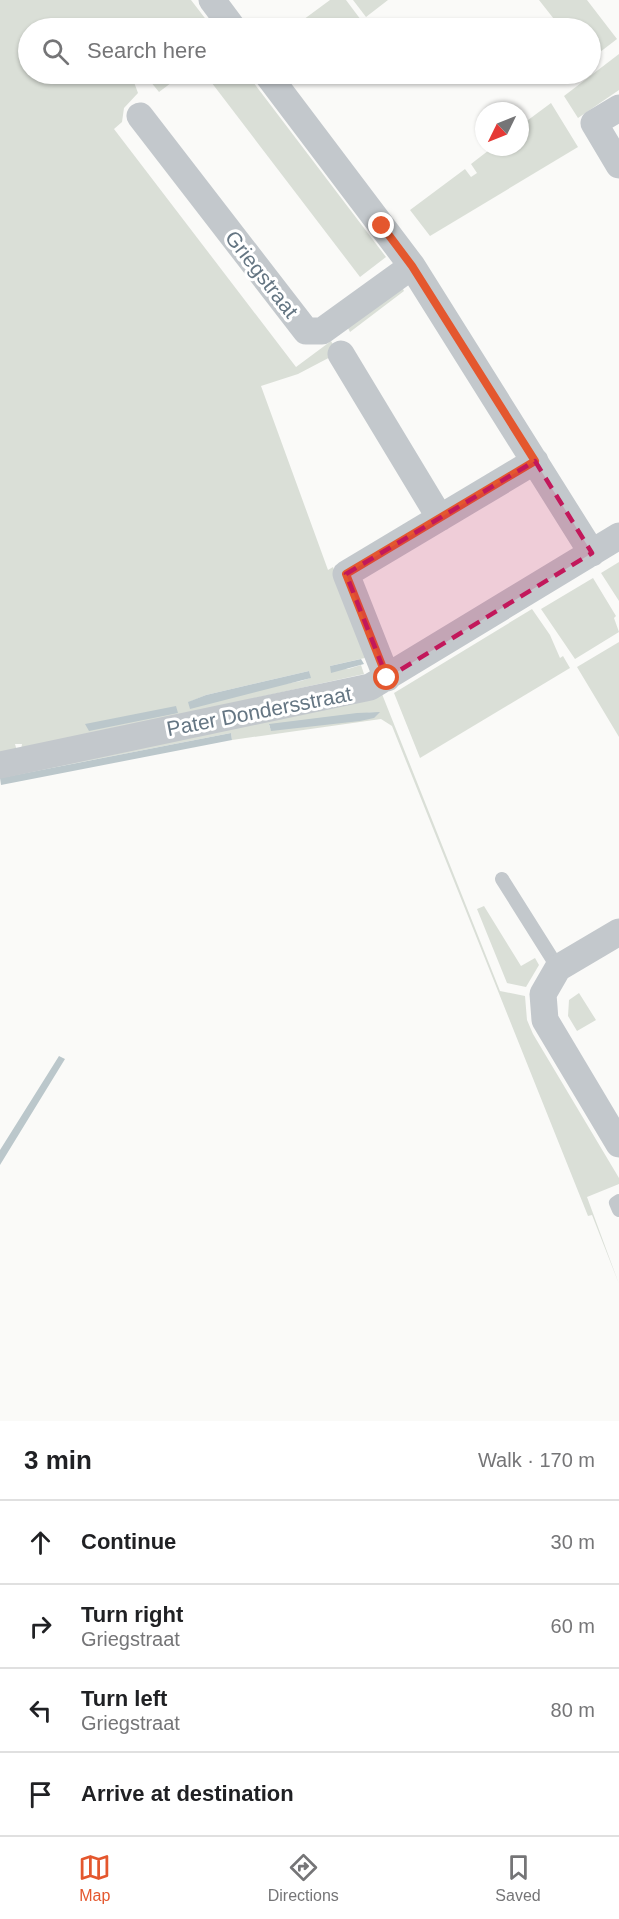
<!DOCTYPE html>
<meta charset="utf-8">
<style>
:root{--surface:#fff;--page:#f6f6f6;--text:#202124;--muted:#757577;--line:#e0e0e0;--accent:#e4572e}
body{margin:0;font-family:Helvetica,sans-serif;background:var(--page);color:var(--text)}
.compass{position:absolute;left:475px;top:102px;width:54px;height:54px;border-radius:50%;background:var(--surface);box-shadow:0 2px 4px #0004;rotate:227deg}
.stop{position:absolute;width:18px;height:18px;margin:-14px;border:4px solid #e4572e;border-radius:50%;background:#fff}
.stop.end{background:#e4572e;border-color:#fff;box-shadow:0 2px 6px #0008}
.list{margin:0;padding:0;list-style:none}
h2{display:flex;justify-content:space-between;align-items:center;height:78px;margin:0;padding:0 24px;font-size:26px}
h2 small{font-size:20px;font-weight:400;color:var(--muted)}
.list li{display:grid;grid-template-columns:39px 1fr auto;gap:18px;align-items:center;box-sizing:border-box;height:84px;padding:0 24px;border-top:2px solid var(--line)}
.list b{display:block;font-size:22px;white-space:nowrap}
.list p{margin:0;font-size:20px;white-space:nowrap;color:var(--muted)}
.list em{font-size:20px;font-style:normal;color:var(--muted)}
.icon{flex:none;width:33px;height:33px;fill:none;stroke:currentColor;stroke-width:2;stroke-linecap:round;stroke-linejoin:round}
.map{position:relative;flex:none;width:619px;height:1421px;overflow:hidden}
.search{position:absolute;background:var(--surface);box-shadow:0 2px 4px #0004;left:18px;right:18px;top:18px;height:66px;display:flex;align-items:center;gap:15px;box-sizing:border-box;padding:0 21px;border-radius:33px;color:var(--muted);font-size:22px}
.sheet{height:414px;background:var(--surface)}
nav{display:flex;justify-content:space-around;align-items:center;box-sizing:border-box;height:84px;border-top:2px solid var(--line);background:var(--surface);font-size:16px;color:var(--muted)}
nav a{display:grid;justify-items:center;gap:3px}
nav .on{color:var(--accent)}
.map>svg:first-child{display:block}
</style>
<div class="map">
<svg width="619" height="1421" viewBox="0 0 619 1421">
<rect width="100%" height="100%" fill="#fafaf8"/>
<path fill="#dadfd7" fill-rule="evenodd" d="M0 0H191L211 26 209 28H28V74H131L138 93 124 108 122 122 114 129 296 367 331 341 338 353 298 374 261 386 328 570 333 567 369 657 330 666 348 669 361 665 364 674 21 750 22 744H15L17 751 0 755ZM309 671 310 678 301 681 189 702 206 695Z
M330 0H346L361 20 350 28H292Z
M353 0H388L366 17Z
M539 0H587L617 39 591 59 590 28H561Z
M619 54V90L578 118 564 96Z
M160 74H183L159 92 150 81Z
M205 74H247L386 257 360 277Z
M551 103 578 147 430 236 410 210 465 169 471 177 477 173 471 164 493 147H520V126Z
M402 287 404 291 350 332 348 328Z
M619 562V601L601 573Z
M593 578 616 616 614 618 619 632 575 659 541 609Z
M532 609 550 635 560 658 563 656 570 668 420 758 394 693Z
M619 642V737L577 667Z
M382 694 500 991 525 996 527 1020 533 1034 619 1178V1184L587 1197 619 1284 592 1215 588 1216 392 726 381 719 232 740 231 733 0 778V773ZM375 712 271 730 269 725Z
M484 906 521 966 535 958 539 965 526 987 507 983 477 909Z
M579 993 596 1020 577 1031 568 1016 569 1000Z"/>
<path fill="#bbc7cb" d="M361 659 364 664 331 673 330 666Z
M309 671 311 678 190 709 188 702 206 695Z
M176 706 178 713 89 731 85 724Z
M380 712 374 718 360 721 271 731 269 724 357 713Z
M231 733 232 740 1 785 0 778Z
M59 1056 65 1059 0 1165V1150Z"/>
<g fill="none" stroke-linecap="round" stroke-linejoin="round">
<path stroke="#c3c8cc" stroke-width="14" d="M502 879 558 968
M619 1201 616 1203 619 1210"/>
<path stroke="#c3c8cc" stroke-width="27" d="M212 0 233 28
M267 74 412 266 592 553
M619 108 594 123 619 165
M140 116 306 331H322L412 266
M341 354 440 518
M387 678 346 574 535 461
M0 765 370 687 619 536
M619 932 558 968 543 994 545 1020 619 1144"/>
</g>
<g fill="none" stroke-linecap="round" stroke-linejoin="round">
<path stroke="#e4572e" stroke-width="8" d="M382 226 412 266 535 461 346 574 387 678"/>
</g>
<path fill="#c2185b" fill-opacity="0.2" stroke="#c2185b" stroke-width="4.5" stroke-dasharray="12 8" stroke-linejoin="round" d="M535 461 592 553 387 678 346 574Z"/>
<g text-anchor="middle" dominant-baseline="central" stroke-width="6" stroke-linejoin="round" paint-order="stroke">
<g font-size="21" fill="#657683" stroke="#fff">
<text transform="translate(262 274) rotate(52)">Griegstraat</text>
<text transform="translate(259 711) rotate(-11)">Pater Dondersstraat</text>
</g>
</g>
</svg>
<svg class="compass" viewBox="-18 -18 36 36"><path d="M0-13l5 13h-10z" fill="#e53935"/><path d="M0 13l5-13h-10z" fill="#757577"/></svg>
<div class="stop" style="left:387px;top:678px"></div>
<div class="stop end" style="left:382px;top:226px"></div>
<div class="search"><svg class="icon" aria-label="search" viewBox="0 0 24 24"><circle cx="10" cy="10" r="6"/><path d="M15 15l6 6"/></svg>Search here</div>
</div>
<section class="sheet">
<h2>3 min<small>Walk · 170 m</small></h2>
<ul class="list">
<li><svg class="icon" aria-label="ahead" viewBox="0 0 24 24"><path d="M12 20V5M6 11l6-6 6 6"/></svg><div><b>Continue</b></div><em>30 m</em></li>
<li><svg class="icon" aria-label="right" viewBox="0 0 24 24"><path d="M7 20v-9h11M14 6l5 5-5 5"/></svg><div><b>Turn right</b><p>Griegstraat</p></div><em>60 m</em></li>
<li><svg class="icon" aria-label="left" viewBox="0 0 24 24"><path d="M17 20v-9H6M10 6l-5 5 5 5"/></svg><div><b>Turn left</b><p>Griegstraat</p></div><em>80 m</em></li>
<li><svg class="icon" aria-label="arrive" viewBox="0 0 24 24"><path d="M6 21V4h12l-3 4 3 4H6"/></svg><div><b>Arrive at destination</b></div></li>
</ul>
</section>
<nav>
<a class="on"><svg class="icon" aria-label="map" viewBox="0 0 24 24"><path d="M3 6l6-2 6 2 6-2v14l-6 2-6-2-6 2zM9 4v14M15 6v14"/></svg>Map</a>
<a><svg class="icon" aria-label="directions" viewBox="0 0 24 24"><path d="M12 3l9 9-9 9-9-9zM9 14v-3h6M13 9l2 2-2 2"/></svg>Directions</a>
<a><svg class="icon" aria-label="saved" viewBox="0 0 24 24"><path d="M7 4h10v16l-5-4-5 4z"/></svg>Saved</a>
</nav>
